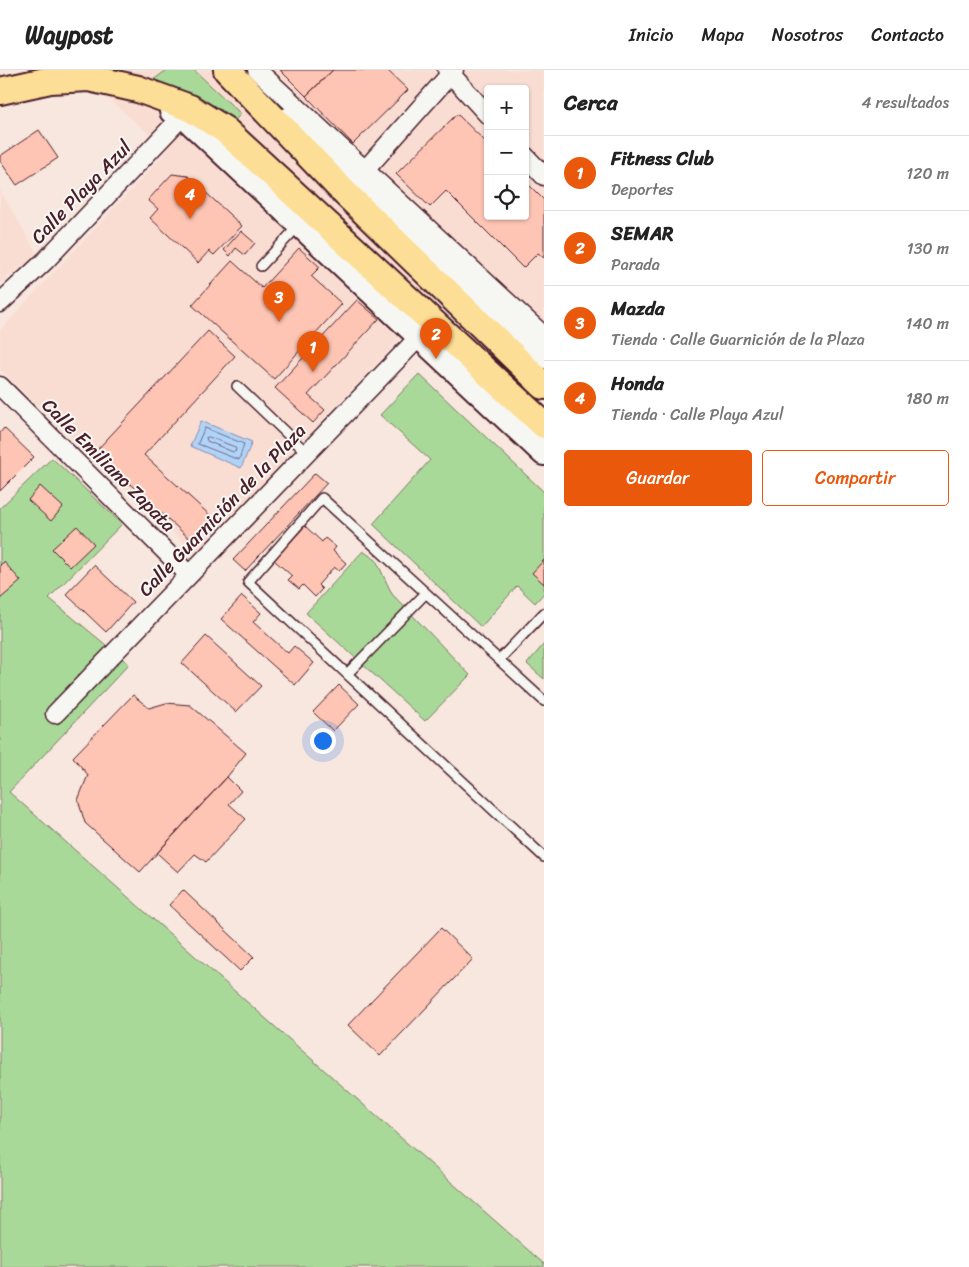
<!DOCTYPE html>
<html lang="es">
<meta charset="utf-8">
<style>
:root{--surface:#fff;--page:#f6f6f6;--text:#222;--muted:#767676;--line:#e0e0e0;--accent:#ea580c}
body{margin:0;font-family:Sriracha,sans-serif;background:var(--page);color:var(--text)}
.controls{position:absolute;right:15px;top:15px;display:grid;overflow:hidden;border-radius:5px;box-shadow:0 1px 4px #0004}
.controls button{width:45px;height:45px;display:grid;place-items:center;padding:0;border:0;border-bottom:1px solid var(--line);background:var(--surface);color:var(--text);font:25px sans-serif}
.you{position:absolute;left:322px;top:670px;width:18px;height:18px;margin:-12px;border:4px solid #fff;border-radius:50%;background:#1a73e8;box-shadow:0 0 0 8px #1a73e833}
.badge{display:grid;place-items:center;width:32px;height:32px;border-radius:50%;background:var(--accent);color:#fff;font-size:16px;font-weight:700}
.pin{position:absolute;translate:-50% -41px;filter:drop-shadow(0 1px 2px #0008)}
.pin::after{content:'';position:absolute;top:26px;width:18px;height:15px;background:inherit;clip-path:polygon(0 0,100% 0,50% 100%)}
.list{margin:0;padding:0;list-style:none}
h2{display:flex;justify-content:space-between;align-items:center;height:65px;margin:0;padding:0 20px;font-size:21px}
h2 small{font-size:16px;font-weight:400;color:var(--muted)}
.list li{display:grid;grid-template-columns:32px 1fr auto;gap:15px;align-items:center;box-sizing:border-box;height:75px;padding:0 20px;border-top:1px solid var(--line)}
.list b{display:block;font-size:19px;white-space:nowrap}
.list p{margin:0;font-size:16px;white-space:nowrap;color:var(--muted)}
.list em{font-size:16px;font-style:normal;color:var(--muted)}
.actions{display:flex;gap:10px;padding:15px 20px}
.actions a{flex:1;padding:11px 0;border:1px solid var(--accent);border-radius:5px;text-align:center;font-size:18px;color:var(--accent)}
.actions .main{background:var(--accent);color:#fff}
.icon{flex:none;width:28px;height:28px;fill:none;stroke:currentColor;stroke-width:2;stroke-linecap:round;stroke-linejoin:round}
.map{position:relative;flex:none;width:544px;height:1197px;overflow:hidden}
header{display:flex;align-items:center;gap:30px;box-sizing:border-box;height:70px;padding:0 25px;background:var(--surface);border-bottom:1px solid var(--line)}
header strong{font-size:24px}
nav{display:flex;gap:28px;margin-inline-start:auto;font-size:18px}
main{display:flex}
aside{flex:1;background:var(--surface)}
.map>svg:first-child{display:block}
</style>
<header>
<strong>Waypost</strong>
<nav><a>Inicio</a><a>Mapa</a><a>Nosotros</a><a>Contacto</a></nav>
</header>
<main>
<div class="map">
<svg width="544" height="1197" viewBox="0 0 544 1197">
<rect width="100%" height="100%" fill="#f8e7df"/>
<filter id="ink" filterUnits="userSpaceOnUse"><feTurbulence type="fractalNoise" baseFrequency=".02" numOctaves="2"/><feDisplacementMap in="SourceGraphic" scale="10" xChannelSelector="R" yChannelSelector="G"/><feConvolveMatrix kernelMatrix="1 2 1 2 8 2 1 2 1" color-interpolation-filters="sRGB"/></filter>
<g filter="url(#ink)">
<path fill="#faddd2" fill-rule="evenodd" d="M74 0H544V294L456 210 195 484 0 300V260L168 80ZM488 19H525V146H488Z
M0 120 38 185 0 213Z"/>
<path fill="#a9d999" stroke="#7a7c62" d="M167 0H194L241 44 234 51 186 22 153 10Z
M419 304 544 422V523L535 533 517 516 481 557 373 454 430 390 380 345Z
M52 388 122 454 49 528 129 594 9 722 544 1194V1197H0V438Z
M363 481 376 490 392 524 470 605 425 651 306 543Z
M544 574V609L527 594Z"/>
<path fill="#b0d4f9" stroke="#878ca7" d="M201 351 252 372 241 398 190 376Z"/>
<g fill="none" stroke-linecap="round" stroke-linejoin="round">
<path stroke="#73677d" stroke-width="1" d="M205 358 244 374 239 390 198 374Z
M209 367 235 377 236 381 233 382 207 371 206 368Z"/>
</g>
<path fill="#fec5b4" stroke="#4a1f2b" d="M280 0H333L306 26Z
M333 0H387L408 20 353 74 306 26Z
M457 44 488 74V146H525V111L544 130V188L538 183 523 198 446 121 430 137 396 104Z
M39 60 58 88 17 115 0 91V86Z
M172 104 188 106 242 156 214 185 209 181 198 193 150 148 158 139 148 130Z
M241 161 255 173 245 185 236 178 230 186 224 180Z
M299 178 320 197 311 206 342 234 274 309 192 235 232 191 262 218Z
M357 230 379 249 308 325 325 340 313 353 275 318Z
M208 261 235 286 144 385 213 448 192 471 95 382Z
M4 358 34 387 0 421V363Z
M315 403 327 413 245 501 233 490Z
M40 416 63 437 51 451 28 430Z
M77 456 94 474 70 497 52 479Z
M305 456 322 472 325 468 336 477 333 481 346 493 339 501 334 497 318 515 322 519 315 527 303 515 299 519 288 510 292 506 274 490Z
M544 490V514L532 503Z
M4 492 21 511 0 529V495Z
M94 495 133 532 106 562 66 524Z
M242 526 261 543 253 552 288 583 294 576 314 593 295 615 221 549Z
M206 566 261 616 236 642 182 593Z
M339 615 359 634 333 661 313 642Z
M133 625 149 638 166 633 190 635 246 683 227 707 140 802 85 753 78 730 88 705 73 687Z
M227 707 241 721 229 734 246 749 206 792 195 784 178 802 157 783Z
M183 820 254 887 240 901 169 835Z
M441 858 473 889 380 986 348 955Z"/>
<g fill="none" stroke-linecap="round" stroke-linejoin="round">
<defs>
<path id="lane" d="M261 196 299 155
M237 316 307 383
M499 590 544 543
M348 603 426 523
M544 631 322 428 248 512 544 787"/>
<path id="street" d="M257 0 544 266
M447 0 488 45
M525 86 544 106
M358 108 454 0
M0 233 45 191 190 38
M0 316 189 505
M55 644 420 266"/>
<path id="secondary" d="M172 41 183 45 544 383
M288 50 359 108 544 286"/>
<path id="primary" d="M227 0 345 123 544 316
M0 21 50 10 89 8 138 19 190 38 225 60 544 355"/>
</defs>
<use href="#lane" stroke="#4a1f2b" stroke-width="12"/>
<use href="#street" stroke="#4a1f2b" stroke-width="21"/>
<use href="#secondary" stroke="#4a1f2b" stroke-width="28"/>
<use href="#primary" stroke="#4a1f2b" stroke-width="30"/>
<use href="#lane" stroke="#f6f6f2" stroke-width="9"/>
<use href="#street" stroke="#f6f6f2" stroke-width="18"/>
<use href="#secondary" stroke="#f6f6f2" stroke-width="24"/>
<use href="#primary" stroke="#fdde96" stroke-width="26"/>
</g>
</g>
<g text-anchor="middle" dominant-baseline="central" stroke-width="4" stroke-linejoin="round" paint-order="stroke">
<g font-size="19" fill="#4a1f2b" stroke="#f6f6f2">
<text transform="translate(81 122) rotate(-46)">Calle Playa Azul</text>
<text transform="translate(109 395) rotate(45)">Calle Emiliano Zapata</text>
<text transform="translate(222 440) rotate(-46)">Calle Guarnición de la Plaza</text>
</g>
</g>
</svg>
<div class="controls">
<button>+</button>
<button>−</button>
<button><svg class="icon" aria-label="locate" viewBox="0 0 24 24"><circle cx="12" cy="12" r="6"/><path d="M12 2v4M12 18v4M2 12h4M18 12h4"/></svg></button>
</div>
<div class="you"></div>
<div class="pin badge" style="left:313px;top:302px">1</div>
<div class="pin badge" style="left:436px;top:289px">2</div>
<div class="pin badge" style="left:279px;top:252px">3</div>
<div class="pin badge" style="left:190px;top:149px">4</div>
</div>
<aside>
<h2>Cerca<small>4 resultados</small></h2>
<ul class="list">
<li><span class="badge">1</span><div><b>Fitness Club</b><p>Deportes</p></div><em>120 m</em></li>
<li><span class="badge">2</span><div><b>SEMAR</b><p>Parada</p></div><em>130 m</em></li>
<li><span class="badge">3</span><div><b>Mazda</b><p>Tienda · Calle Guarnición de la Plaza</p></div><em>140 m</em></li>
<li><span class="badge">4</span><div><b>Honda</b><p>Tienda · Calle Playa Azul</p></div><em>180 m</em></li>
</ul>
<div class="actions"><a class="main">Guardar</a><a>Compartir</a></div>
</aside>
</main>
